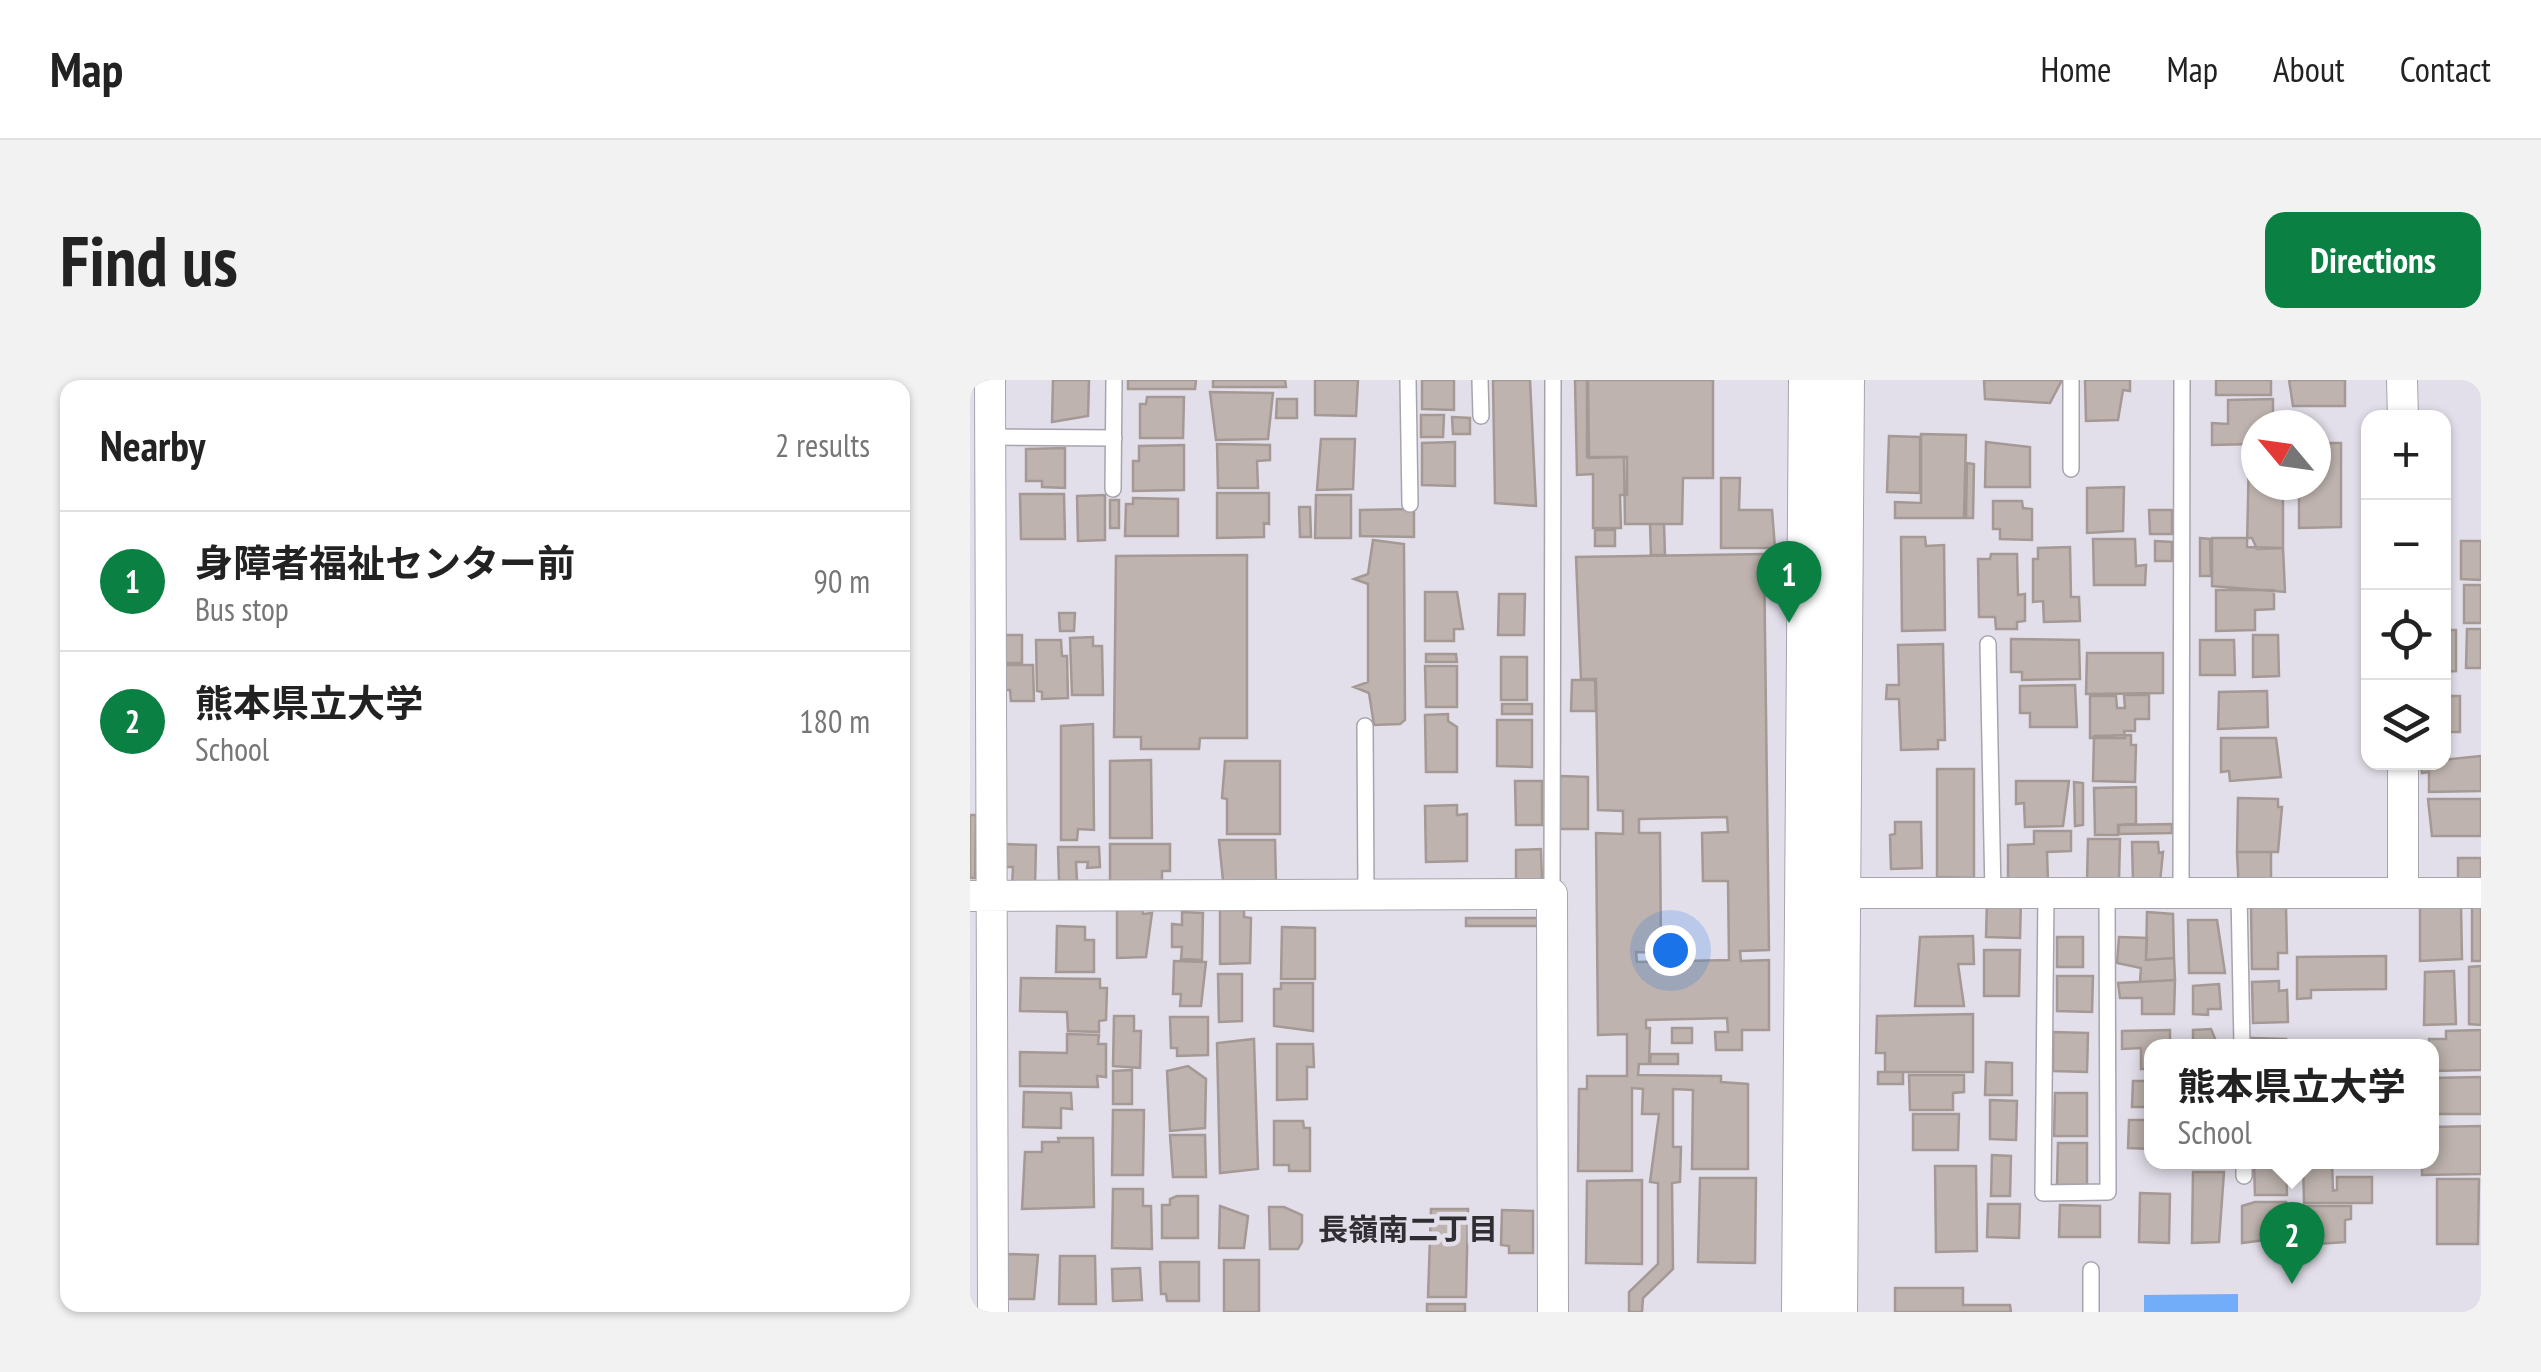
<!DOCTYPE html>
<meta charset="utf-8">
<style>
:root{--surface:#fff;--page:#f2f2f2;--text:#222;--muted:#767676;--line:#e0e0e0;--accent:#0b8043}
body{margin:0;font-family:"PT Sans Narrow","Noto Sans JP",sans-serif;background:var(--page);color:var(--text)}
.controls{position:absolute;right:30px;top:30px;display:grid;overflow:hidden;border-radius:20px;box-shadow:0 2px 8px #0004}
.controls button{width:90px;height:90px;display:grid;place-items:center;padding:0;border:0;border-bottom:2px solid var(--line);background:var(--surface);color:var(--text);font:50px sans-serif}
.compass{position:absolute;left:1271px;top:30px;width:90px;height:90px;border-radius:50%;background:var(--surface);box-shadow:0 2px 8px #0004;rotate:299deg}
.you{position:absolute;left:700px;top:570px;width:35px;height:35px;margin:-25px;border:8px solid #fff;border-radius:50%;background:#1a73e8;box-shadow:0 0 0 15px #1a73e833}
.badge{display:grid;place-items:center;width:65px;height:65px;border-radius:50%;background:var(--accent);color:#fff;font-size:32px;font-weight:700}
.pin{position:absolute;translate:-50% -82px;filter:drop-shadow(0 2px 5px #0008)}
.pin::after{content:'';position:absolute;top:52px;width:35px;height:30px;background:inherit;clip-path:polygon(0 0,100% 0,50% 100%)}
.popup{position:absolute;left:1174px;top:659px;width:295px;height:130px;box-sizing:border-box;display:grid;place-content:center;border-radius:20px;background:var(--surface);filter:drop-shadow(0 2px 8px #0005);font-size:32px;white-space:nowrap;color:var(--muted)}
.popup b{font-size:38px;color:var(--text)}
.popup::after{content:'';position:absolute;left:50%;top:100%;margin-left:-20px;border:20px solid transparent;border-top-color:var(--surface)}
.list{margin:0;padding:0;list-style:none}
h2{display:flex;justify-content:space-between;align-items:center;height:130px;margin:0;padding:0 40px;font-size:42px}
h2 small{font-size:32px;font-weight:400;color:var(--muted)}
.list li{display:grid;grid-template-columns:65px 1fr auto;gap:30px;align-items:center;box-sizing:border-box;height:140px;padding:0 40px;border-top:2px solid var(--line)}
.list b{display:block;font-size:38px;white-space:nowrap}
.list p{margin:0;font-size:32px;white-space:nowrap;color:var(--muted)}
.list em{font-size:32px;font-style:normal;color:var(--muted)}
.icon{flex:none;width:55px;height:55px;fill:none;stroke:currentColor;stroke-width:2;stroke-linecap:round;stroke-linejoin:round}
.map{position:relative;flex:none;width:1511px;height:932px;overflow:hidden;border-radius:20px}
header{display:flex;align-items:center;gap:60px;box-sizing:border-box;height:140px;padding:0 50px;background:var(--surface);border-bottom:2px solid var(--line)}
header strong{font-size:48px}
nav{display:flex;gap:55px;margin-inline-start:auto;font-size:35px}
.intro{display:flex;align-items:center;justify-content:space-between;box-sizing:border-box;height:240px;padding:0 60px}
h1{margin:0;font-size:70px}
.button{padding:25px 45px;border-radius:20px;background:var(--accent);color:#fff;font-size:35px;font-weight:700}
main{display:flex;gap:60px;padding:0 60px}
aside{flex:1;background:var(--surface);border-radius:20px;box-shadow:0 2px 8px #0004}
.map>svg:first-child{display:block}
</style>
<header>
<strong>Map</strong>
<nav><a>Home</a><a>Map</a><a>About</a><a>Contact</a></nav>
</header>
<div class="intro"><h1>Find us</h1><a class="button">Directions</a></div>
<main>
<aside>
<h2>Nearby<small>2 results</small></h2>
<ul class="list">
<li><span class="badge">1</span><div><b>身障者福祉センター前</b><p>Bus stop</p></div><em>90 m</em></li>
<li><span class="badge">2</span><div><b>熊本県立大学</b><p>School</p></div><em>180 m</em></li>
</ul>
</aside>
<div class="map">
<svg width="1511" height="932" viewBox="0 0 1511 932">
<rect width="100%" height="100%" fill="#e3dfea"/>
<path fill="#72adf9" d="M1268 914V932H1174V915Z"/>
<path fill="#beb3ae" stroke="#a49994" stroke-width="2.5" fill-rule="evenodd" d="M83 0H119L118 36 82 42Z
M158 0H226L225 9H158Z
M243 0H315L316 7H243Z
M345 0H388L386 36 345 35Z
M452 0H484V30L452 29Z
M523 0H560L566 126 525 123Z
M605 0H618L619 78 657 77V115H650L651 148H623V94L607 95Z
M617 0H743V98H713L712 144H655L654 77H617Z
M1014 0H1092L1080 23 1015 19Z
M1115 0H1160V11L1153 10 1148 40 1116 41Z
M1246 0H1301V15H1246Z
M1319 0H1375V26H1323Z
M240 12 303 13 298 59 246 60Z
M177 17H214L213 58H170V24H176Z
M307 19H327V38H306Z
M1303 19V45H1286V64L1242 65V43L1258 44V20Z
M451 35H474L473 57H451Z
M482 37 500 38V54H483Z
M951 54 996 55 994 138H925V122L951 123Z
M919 56 950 57V113L917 112Z
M351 59H385L383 109 347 110Z
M485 62V106L452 105V63Z
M1016 62 1060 67V107H1015Z
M1346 63H1371V147L1329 148V105H1346Z
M247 64 300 65V80L287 81 288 108H248Z
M214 65V110L163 111V81H169V66Z
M95 68V108L72 107V101H56V69Z
M1279 73H1286V105H1313V168L1277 167Z
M997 83 1004 84 1003 138H996Z
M751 98H770L769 130H802L805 168H751Z
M1154 107 1153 151 1117 153V108Z
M247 113H299V144L294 143V157L247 158Z
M50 114H94L95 159H51Z
M135 115V160L108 161 107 116Z
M346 115H381V158H345Z
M163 118 208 119V156H155L156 124H163Z
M140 120H149V148H140Z
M1023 121H1052L1053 128 1062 129V160L1030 159V149H1023Z
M329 127H340L341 157H330Z
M444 129V157L390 156V130Z
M1179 130H1202V154H1180Z
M680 144H694L695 175H681Z
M625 150H645V166H625Z
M931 157H955L956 166 974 165 975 250 932 251Z
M1230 158 1240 159 1241 196H1230Z
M1242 158H1282L1287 169 1313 168 1315 212 1242 206Z
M1123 159H1165L1166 186 1176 185 1175 205H1124Z
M403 160 434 164 435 340 430 344 404 345 399 313 384 307 398 302V204L384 199 398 194Z
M1185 161 1202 162V181H1185Z
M1491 161H1511V200L1491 199Z
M1100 167 1101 217H1109L1110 241 1074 242 1073 221 1063 222V179H1068V168Z
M1474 171H1479V219L1474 220Z
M794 174 799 570 770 571 771 581 799 580V650H772V670H746L745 652H758L757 638 676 640V648H680L679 684H669L668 695 751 696V702L778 704V789H722L723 710 703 709V767H711L710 802 702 803 703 889 673 918 672 932H659V912L688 884V803L680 802 689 734H672L673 709 662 708V791H608L609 709H617V696H657V654L628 655 626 453 653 454V431L628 430 626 299H611L606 177ZM757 437 758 452 732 453 733 501H758L759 580 667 582 666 572 691 573 690 453H669V439Z
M1021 174H1047L1048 215 1055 214V241L1047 242V249H1026L1025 237H1009L1008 179H1020Z
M277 175V358H230L229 369H171V357H144L146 176Z
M1494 205H1511V243H1494Z
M1246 210H1304V229L1285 230V250L1246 251Z
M455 212H487L493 249H484V261H455Z
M529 214H555L554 255H528Z
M89 233H105L104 251H90Z
M1497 249H1511V288H1496Z
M1474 250H1486V291L1474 292Z
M32 255H52V283H32Z
M1283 255H1308L1309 296 1283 297Z
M123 257V266H132L133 315H102L100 258Z
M1041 259 1109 260 1110 299 1052 300V292H1041Z
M66 260H91L92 276H97L98 318 72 319V312L67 311Z
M1230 260H1264L1265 295H1230Z
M973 264 975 360H968V369L931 370 929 319H916L917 305H929L928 265Z
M1117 273H1193V313L1116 314Z
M456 274H486L487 282H456Z
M531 277H557V320H531Z
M34 285H63L64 321H41L40 310H34Z
M455 286H487V327H456Z
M602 300H625L626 331H601Z
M1105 305 1107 347H1060V333H1050V306Z
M1297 311 1298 347 1248 349 1249 312Z
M1154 315H1179V339H1165V351H1154L1155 358H1120V316H1146L1147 328H1155Z
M1474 316H1490V352H1474Z
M532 324H562V334H532Z
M478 334V341L487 347V392H456L455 335Z
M527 340H562V387L527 386Z
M123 344 124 450 108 449 107 460H91V346Z
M1161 355V365H1166L1165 402 1123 401 1124 356Z
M1251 358H1306L1311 397 1260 401 1259 391 1251 392Z
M1511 376V411L1459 412V392L1452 393 1451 382Z
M181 380 182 458H140V381Z
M255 381H310V454H257V419L252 418Z
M967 389H1004V498L967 497Z
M590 396 618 397V449H590Z
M545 401H572V445H546Z
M1046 401H1099L1093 446 1055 447 1054 423 1046 424Z
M1104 402 1113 403V445L1105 446Z
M1166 407V444L1148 445V455H1125L1124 408Z
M1268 418 1308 419V427H1312L1308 472H1267Z
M1458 419H1511V456H1462Z
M487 425V435L497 434V481L456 482 455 426Z
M0 435H6L5 498H0Z
M925 442H951L952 488 921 489 920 455 925 454Z
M1202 444V453L1149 454V445Z
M1064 451H1101V471L1077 472 1078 501 1038 500V465L1064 464Z
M1118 459H1150L1149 500H1117Z
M249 460H305L306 501H253Z
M1162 462H1188L1189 473 1193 472 1190 502 1163 501Z
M33 464 66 465 65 506H42L43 487H34Z
M140 464H200V491H192V503L140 504Z
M88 467H129L130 487 117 488 118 482H106L107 501H89Z
M571 469 572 502 546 503V470Z
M1267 472H1301V508L1269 514Z
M1488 478H1511V509H1488Z
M1017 520H1051L1050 558 1016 557Z
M1450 526H1491L1492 579 1450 581Z
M1502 526H1511V581H1502Z
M1281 527 1316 528 1317 573H1308V589H1282Z
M172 529 173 534 182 533 176 577 147 578V530Z
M250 530H274V537L281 538 280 583 250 584Z
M212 532 233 533 232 580 211 579 212 567H202V544L212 545Z
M1177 532 1203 534 1204 578 1176 580Z
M496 538H572V546H496Z
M1218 540H1247L1255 593H1219Z
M87 546 115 547V560H124V592H86Z
M312 547 345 548V599H311Z
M1003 556 1004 584H988L994 626H945L950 557Z
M1087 557H1113V587H1087Z
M1149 557 1177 558 1176 580 1204 578 1205 600 1170 602 1171 588 1147 583Z
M1014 570H1050L1049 616H1014Z
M1416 576V609L1341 610V618L1327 619V577Z
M204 581 236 582 231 626H210L211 614H203Z
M1511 586V645L1499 644V587Z
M1484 591 1486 644 1454 645 1455 592Z
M248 594H272V641L249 642Z
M1087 596H1123L1122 632 1087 631Z
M51 598 130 599V608H137L136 640 129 641V652L98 651 97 632 50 631Z
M1205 600 1204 634H1172V618H1150L1148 603Z
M1309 601V611L1317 610 1318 642 1283 643 1282 602Z
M311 603H343V651L304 646V609H311Z
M1249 604 1251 629H1238V635L1223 634V606Z
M1003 634V692H915V673H906L907 636Z
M144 636H164V651H171L170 688 143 686Z
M200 637H238V675L207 676V668H201Z
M702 648H722V663H702Z
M1241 649 1248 666H1223V650Z
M1200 650V666H1182V689H1171V668L1152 669V651Z
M1511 650V690L1462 691 1459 659H1476V651Z
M1083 652 1118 653 1117 692 1083 691Z
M97 654 129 655 128 664H136V697L127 696 128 707 50 706V672L97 673Z
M1282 658 1316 659V666H1282Z
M284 659 288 789 250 793 247 663Z
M307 664H343L344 687H337V719L307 720Z
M681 674H708V684H680Z
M1016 682 1042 683V715H1015Z
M218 686 236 699 235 748 200 751 197 691Z
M162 690V724H143V691Z
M908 692H933V704H908Z
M939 695H994V712L983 713V730H940Z
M1511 697V734H1462V698Z
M1163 701H1182V727H1162Z
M54 712 101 713 102 729 91 728V748L53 747Z
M1085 713H1117V756H1084Z
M1020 720 1047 721 1046 760 1020 759Z
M143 730H174L173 795H142Z
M943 734H989L988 770H943Z
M1159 740H1182V769L1158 768Z
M304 741H333L334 748H340V791H319V785H304Z
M1511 746V794L1452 795V782H1462V747Z
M200 755H235L236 797H203Z
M88 758H123L124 827 52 829 55 772H72V762H89Z
M1088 763H1117V805H1087Z
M1022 775 1041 776 1040 816H1021Z
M1284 782H1316L1317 815H1285Z
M1333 782H1362L1363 811 1367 810V797H1402V823H1334Z
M965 786H1006L1007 871 966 872Z
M1223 792H1254L1249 862 1222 863Z
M730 798H786L785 883 728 882Z
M1467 799H1509L1508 864H1467Z
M672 800V884L616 883 617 801Z
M143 809H173V826H181L182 869 142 868Z
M1170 813 1200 814 1199 863 1169 862Z
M207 816H228V858H192V825H200V819Z
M1285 822H1316L1317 857 1272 863V826Z
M1018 824H1050L1049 858 1017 857Z
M1090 825 1130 826V857H1089Z
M250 826 278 836 274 868H249Z
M1334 826H1381V839L1375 840V862L1334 865Z
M299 827H314L332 835V862L328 869H300Z
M461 829H498L496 917H458Z
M532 830 563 831V873H539V866L531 865Z
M37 874 68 875 64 919H35Z
M90 876H125L126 924H89Z
M254 880H289V932H254Z
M190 882H229V921H197L196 914H191Z
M170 888 172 920 143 921 142 889Z
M925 908H993V925H1040L1041 932H925Z
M457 924H495V932H457Z"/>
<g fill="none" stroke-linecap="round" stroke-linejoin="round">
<defs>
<path id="service" d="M438 0 440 124
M510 0 511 36
M1101 0V89
M20 57 144 58
M143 109 144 0
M1018 264 1023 514
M395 346 396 515
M582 514 583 0
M1076 514 1073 813 1138 812 1137 513
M1211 514 1212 0
M1269 514 1272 666
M1274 782V796
M1121 932V890"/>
<path id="minor" d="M20 0 23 932
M1432 0 1433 38
M1433 382V513
M849 513H1511
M0 516 582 514 583 932"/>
<path id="tertiary" d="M831 932 838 0
M868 932 875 0"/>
</defs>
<use href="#service" stroke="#a7a4ae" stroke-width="18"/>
<use href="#minor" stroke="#a7a4ae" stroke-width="32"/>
<use href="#tertiary" stroke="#a7a4ae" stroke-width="40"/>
<use href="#service" stroke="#fff" stroke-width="15"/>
<use href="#minor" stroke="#fff" stroke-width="30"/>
<use href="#tertiary" stroke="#fff" stroke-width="38"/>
</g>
<g text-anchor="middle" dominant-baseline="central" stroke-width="9" stroke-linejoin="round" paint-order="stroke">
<g font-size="30" font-weight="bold" fill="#302e32" stroke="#e3dfea">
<text x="438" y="848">長嶺南二丁目</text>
</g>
</g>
</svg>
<div class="controls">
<button>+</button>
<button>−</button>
<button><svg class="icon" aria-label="locate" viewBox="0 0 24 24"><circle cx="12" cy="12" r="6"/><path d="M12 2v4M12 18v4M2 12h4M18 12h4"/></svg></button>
<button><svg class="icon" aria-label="layers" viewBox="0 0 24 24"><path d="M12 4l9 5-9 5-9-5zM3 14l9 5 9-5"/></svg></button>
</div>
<svg class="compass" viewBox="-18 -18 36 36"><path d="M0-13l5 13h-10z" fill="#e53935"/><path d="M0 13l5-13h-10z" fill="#767676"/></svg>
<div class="you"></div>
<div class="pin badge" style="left:819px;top:243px">1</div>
<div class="pin badge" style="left:1322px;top:904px">2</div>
<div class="popup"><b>熊本県立大学</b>School</div>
</div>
</main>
